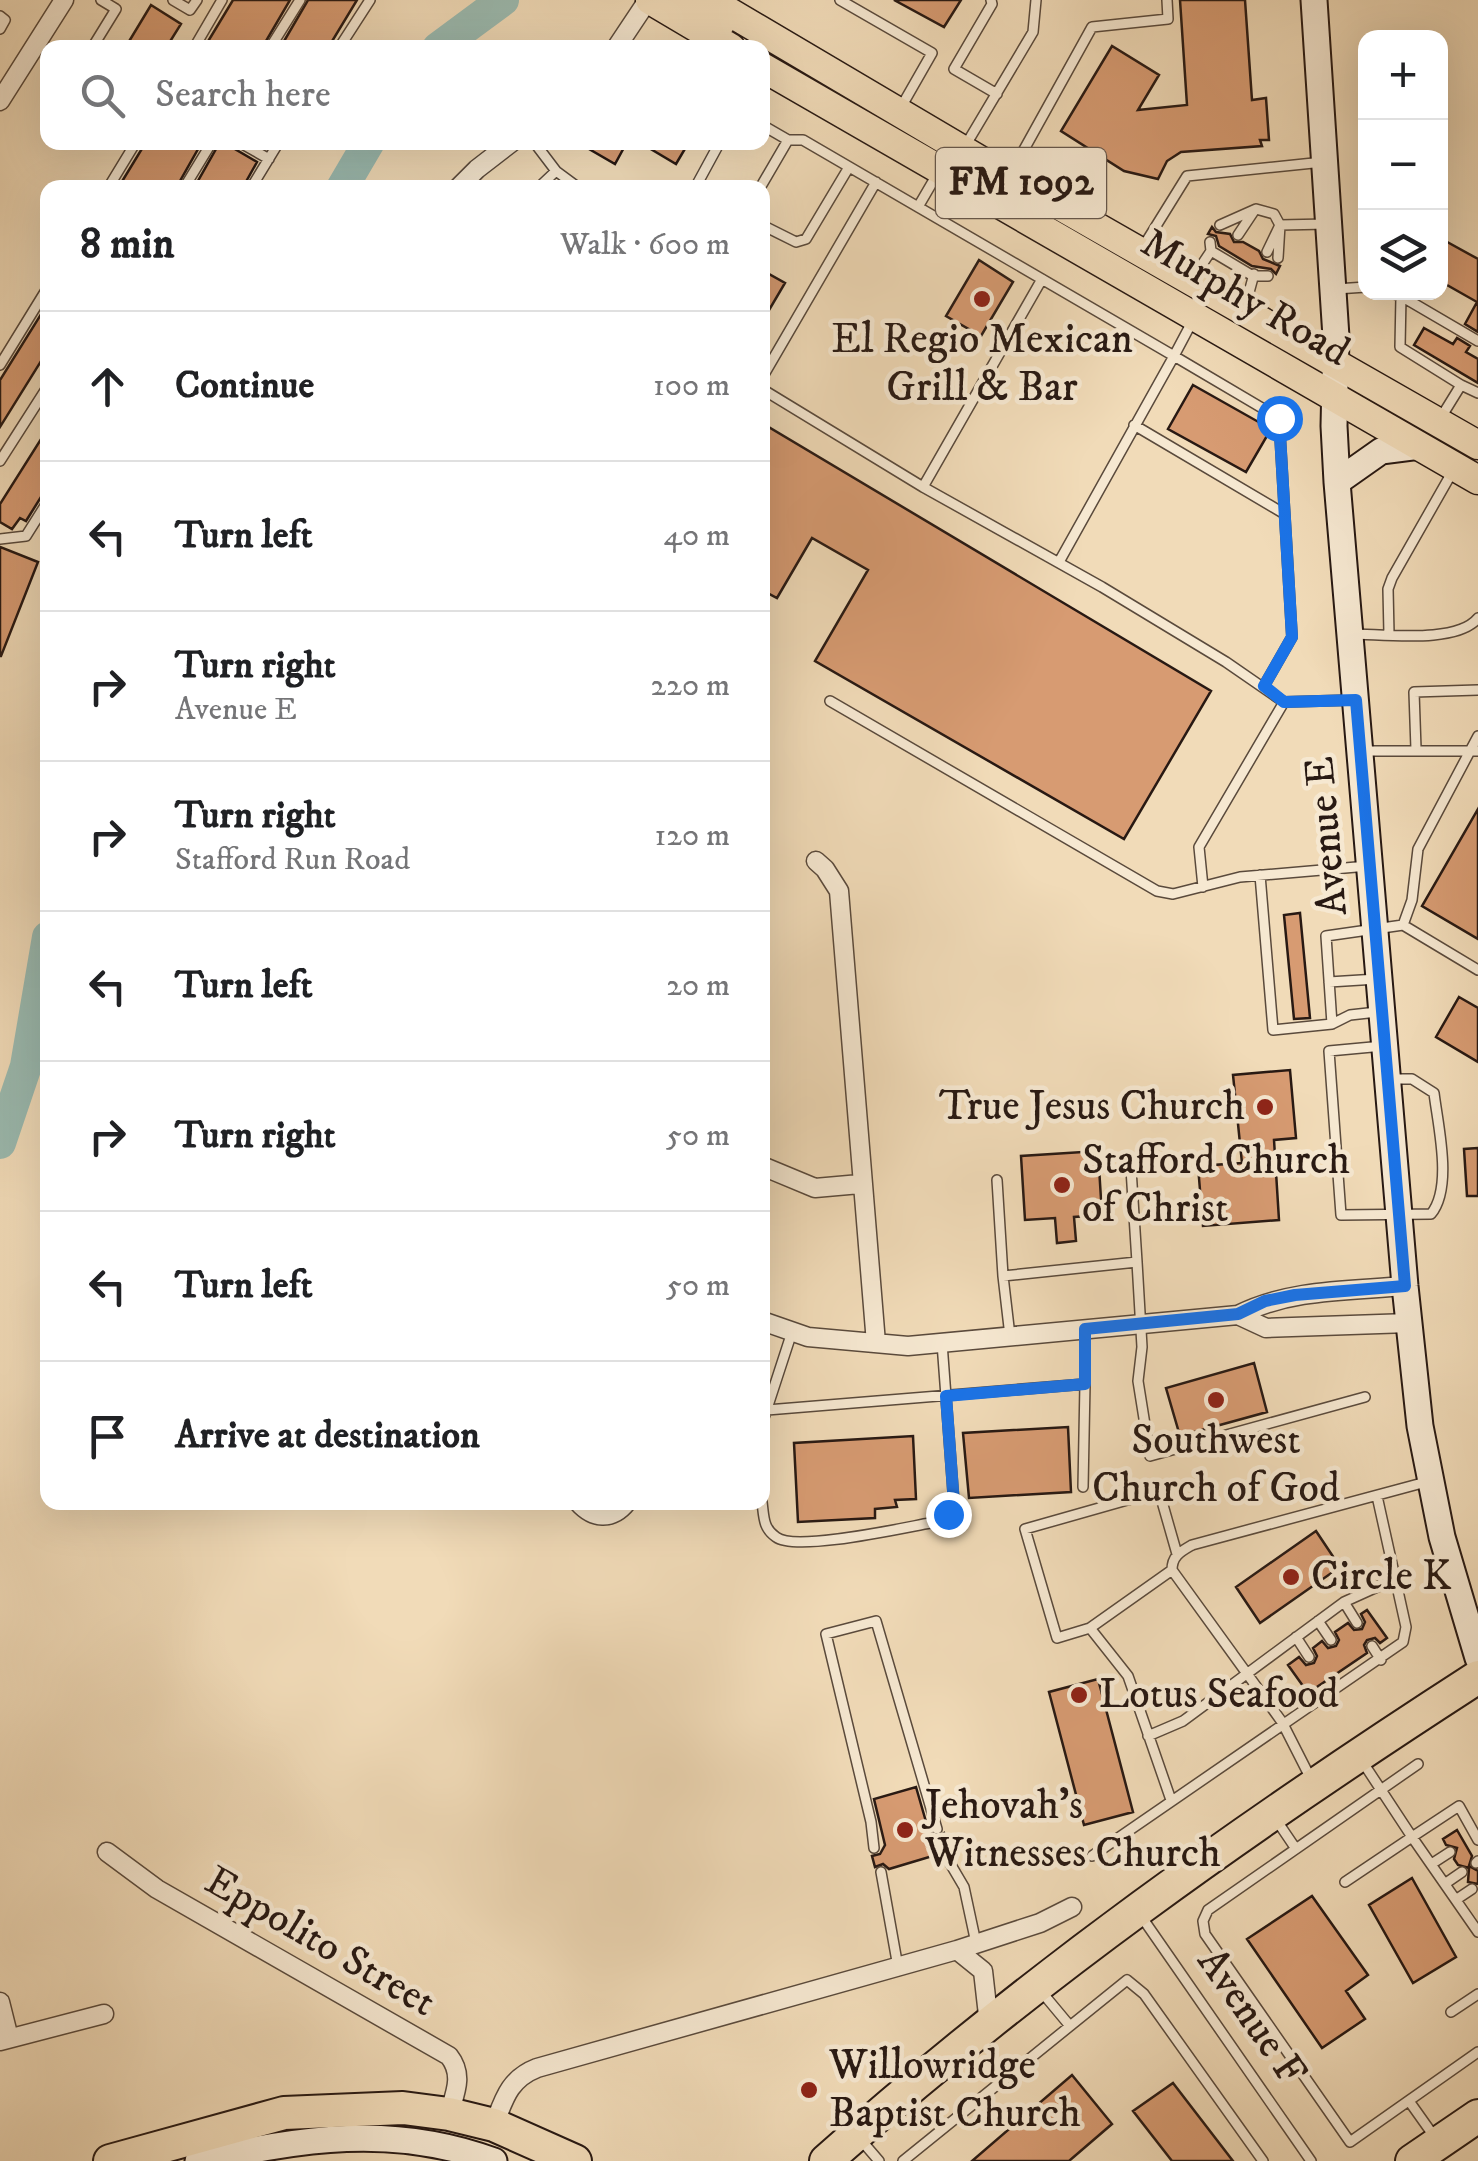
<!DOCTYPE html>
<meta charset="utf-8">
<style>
:root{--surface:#fff;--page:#f2f2f2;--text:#202124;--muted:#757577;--line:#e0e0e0}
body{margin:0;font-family:"IM FELL DW Pica",serif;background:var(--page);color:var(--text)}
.controls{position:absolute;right:30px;top:30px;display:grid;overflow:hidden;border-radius:20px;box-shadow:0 10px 40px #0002}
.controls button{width:90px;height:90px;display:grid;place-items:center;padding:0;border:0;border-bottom:2px solid var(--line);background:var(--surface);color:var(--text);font:50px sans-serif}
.stop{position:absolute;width:30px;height:30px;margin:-22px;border:8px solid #1a73e8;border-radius:50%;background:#fff}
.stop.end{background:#1a73e8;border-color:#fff;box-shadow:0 2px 10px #0008}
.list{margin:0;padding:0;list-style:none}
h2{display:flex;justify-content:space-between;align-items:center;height:130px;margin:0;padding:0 40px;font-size:42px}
h2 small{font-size:32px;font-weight:400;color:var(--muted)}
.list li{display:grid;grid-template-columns:65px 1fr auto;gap:30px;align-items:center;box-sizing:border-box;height:150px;padding:0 40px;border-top:2px solid var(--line)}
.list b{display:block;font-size:38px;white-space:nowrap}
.list p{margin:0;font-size:32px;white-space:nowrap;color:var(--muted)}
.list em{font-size:32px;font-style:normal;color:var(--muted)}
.icon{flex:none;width:55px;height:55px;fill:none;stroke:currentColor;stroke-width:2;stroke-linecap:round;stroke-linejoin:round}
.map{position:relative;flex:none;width:1478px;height:2161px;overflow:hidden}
.search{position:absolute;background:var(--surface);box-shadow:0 10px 40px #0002;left:40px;top:40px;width:730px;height:110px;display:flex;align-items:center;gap:25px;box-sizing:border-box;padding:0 35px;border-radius:20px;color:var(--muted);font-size:38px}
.panel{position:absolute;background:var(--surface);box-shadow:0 10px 40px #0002;left:40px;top:180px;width:730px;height:1330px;border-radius:20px}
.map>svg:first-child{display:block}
</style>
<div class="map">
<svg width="1478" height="2161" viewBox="0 0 1478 2161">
<rect width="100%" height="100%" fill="#f1dbb8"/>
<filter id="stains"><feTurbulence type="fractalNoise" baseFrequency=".002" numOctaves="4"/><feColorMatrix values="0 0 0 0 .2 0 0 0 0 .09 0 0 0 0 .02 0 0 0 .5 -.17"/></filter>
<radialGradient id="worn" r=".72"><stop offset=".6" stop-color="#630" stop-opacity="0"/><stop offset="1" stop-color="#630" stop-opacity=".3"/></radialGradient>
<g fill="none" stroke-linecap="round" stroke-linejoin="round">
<path stroke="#9bbbb1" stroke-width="32" d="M438 48 503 0
M342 188 369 142
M0 1143 26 1066 48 937"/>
</g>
<path fill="#d79b72" stroke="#281913" stroke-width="2.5" d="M233 0H290L262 48H204Z
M308 0H357L328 48H280Z
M894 0H961L944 27Z
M1180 0H1245L1252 100 1266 98 1269 140H1260L1262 146 1181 152 1167 161 1158 179 1124 171 1061 131 1112 46 1159 75 1138 110 1187 105Z
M151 5 181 24 166 48H125Z
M146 142H202L176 188H118Z
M220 142H231L235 149 257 162 243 187 194 188Z
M577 142H627L615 164Z
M639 142H689L676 164Z
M1212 227 1216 232 1230 234 1234 242H1243L1259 251 1263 259 1280 266 1276 274 1271 269 1252 266 1219 246 1216 236 1208 234Z
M1440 238 1478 259V332L1465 324 1477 302 1440 281Z
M979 260 1013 282 981 336 946 316Z
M762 270 785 283 762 322Z
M48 303V350L0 427V380Z
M1424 328 1453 344 1457 338 1470 346 1466 352 1478 359V383L1414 345Z
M1193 385 1271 429 1246 472 1168 429Z
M762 423 1211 691 1124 839 815 661 868 570 812 538 777 598 762 590Z
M48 428V493L41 497 26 521 20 518 12 529 0 522V504Z
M0 547 38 562 1 656H0Z
M1478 809V939L1422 906Z
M1300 913 1310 1018 1294 1019 1284 915Z
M1459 997 1478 1008V1062L1436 1037Z
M1290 1070 1296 1138 1274 1140 1279 1220 1203 1226 1198 1166 1242 1163 1233 1075Z
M1478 1148V1196H1467L1464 1149Z
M1098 1151 1102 1215 1074 1217 1076 1241 1057 1243 1055 1218 1025 1220 1021 1156Z
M1254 1363 1267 1412 1180 1436 1166 1388Z
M1068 1427 1071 1492 969 1498 963 1433Z
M913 1436 916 1499 895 1500 897 1507 875 1509V1518L798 1522 794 1443Z
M1316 1531 1340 1567 1260 1623 1236 1587Z
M1367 1610 1387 1638 1380 1643 1375 1638 1367 1640 1364 1645 1367 1653 1308 1693 1288 1665 1299 1657 1306 1665 1314 1663 1317 1656 1313 1648 1322 1641 1328 1648 1336 1646 1339 1640 1335 1632 1348 1623 1354 1630 1362 1629 1365 1622 1361 1614Z
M1098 1679 1133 1812 1084 1825 1049 1692Z
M916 1787 929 1832 936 1837 944 1833 947 1846 939 1847 936 1855 889 1869 883 1864 875 1867 872 1856 880 1854 885 1845 874 1799Z
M1457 1830 1472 1856 1469 1866 1478 1871V1884L1468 1882 1469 1868 1458 1865 1454 1859 1457 1848 1446 1845 1443 1839Z
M1412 1878 1456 1957 1413 1983 1369 1905Z
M1312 1896 1368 1975 1346 1991 1365 2019 1322 2048 1247 1939Z
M1072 2075 1112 2124 1069 2161H972Z
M1173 2083 1233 2161H1172L1133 2111Z"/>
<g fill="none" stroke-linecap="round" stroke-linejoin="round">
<defs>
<path id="lane" d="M173 0 190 10 197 0
M840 0 932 53 900 109
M991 0 992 4 954 69 997 94
M0 16 5 20 0 29
M92 48 116 9 101 0
M194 48 222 0
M270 48 300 0
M339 48 370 0
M762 125 788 140H803L1174 356 1192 322
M239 142 269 159
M534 142 556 171 538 188
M964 148 1033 32 1036 0
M556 171 579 188
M1011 173 1092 27 1168 19 1167 0
M108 188 136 142
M184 188 212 142
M251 188 279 142
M695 188 720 142
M760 188 788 140
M918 207 939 171
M762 225 796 242 806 239 849 167
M1220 225 1256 209 1274 214 1280 225 1278 258
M1238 235 1254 211
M1210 242 1211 251 1253 276H1268
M1143 247 1187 176 1323 162
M1267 252 1280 225 1327 224
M1193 278 1211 251
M1336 289 1366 287
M1387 292 1401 296 1400 347 1461 385 1440 419
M1401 296 1478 341
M1245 307 1254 274
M0 365 48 287
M762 378 876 182
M1461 385 1478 393
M762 389 923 487 1042 279
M1134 425 1283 513
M0 461 48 386
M923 487 1102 587 1226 662 1284 702
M0 539 26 536 48 501
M1059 562 1174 356 1279 418 1292 637 1264 686
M1351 634C1384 634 1457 644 1478 618
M1389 634 1388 589 1392 578 1454 469
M830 701 1157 891 1173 894 1240 877 1368 866
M1416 749 1414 692 1478 690
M1361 751H1478
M1260 875 1273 1030 1332 1024 1350 1015 1377 1012
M1203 887 1199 847 1284 702 1353 700
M1403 925 1478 970
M1329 982 1377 979
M1332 1024 1326 936 1403 925 1412 900 1418 849 1478 736
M1383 1046 1329 1051 1341 1215 1431 1214C1453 1187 1438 1126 1434 1093L1412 1079H1392
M1131 1169 1137 1262
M997 1180 1003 1276
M1010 1336 1003 1276 1137 1262 1142 1347 1138 1381 1150 1456 1365 1397
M767 1410 1085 1384V1330
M762 1424 792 1332
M1083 1487 1085 1384
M762 1502C764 1517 763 1528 776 1537 795 1552 902 1528 930 1523L948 1514 954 1504 942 1343
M1344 1602 1357 1623
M1318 1621 1331 1640
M1090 1628 1057 1638 1025 1529 1159 1491 1177 1554
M1296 1637 1309 1657
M1372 1646 1381 1660
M1148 1736 1183 1721 1344 1602 1397 1578
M1362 1761 1412 1837 1459 1806 1478 1840
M1418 1764 1208 1910 1203 1921 1205 1934 1350 2142 1478 2052
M1311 1779 1282 1722 1172 1570C1172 1556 1180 1552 1192 1545L1426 1482
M1171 1800 1128 1676 1090 1628 1172 1570
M1275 1818 1296 1849
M874 1848 871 1822 826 1634 876 1621 937 1829
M944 1853 964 1887 976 1943
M1092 1856 1403 1642 1406 1627 1377 1496
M1433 1863 1450 1852
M1476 1863 1478 1861
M881 1872 898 1967
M1345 1882 1412 1837 1478 1932
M1446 1883 1462 1872
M1457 1899 1472 1889
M1141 1916 1311 2161
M1040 1990 1070 2026
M1451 2012 1478 1994
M1409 2101 1436 2139
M861 2140 879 2161
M903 2161 1127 1980 1144 1994 1263 2161"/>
<path id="street" d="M616 48 648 0
M0 101 64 0
M458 188 477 169 512 142
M816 861 825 869 839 891 876 1343
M762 1166 815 1188 860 1184
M1238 1315 1266 1328 1409 1323
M762 1321 808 1337 908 1346 1238 1315C1290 1289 1348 1291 1405 1286
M578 1502C593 1519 612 1521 627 1502
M107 1852 157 1889 449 2056C464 2075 455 2093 449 2114
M957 1950 983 1971 989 2024
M0 2002 9 2038
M0 2041 104 2014
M494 2125C504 2099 509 2079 537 2068L957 1950 1040 1923 1072 1907"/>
<path id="secondary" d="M1314 0 1336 337 1334 426 1337 482 1405 1286 1420 1426 1442 1537 1478 1658
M1337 482 1381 451 1420 446
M198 2161C302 2139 391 2123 494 2161"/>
<path id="primary" d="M650 0 731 48
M680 0 720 24
M709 0 985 163 1478 445
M762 67 1478 480"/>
<path id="highway" d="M110 2161 284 2113 403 2108 449 2114 494 2125 575 2161
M826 2161C1029 1980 1250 1824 1478 1677
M1412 2161 1478 2116"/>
</defs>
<use href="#lane" stroke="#5a4a3c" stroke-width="12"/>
<use href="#street" stroke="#5a4a3c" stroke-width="21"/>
<use href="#secondary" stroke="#281913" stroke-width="29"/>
<use href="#primary" stroke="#281913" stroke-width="31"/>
<use href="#highway" stroke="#281913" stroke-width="36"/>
<use href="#lane" stroke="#f6e8d1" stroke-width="9"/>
<use href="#street" stroke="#f6e8d1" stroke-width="18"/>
<use href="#secondary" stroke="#f6e8d1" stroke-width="25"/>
<use href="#primary" stroke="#f1dbb8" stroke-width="28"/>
<use href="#highway" stroke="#f1dbb8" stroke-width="32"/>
</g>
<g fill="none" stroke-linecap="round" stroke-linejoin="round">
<path stroke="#1a73e8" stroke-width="12" d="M948 1514 954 1504 946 1396 1085 1384V1329L1238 1314 1265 1301 1295 1295 1405 1286 1356 700 1284 702 1264 686 1292 637 1279 418"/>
</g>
<g fill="#8f2418" stroke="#f6e8d1" stroke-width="4">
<circle cx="982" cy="299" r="10"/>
<circle cx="1265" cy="1107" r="10"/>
<circle cx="1062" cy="1185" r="10"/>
<circle cx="1216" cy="1400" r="10"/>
<circle cx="1291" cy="1577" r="10"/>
<circle cx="1079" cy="1695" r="10"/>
<circle cx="905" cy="1830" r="10"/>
<circle cx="809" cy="2090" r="10"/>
</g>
<g text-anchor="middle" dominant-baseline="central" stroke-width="9" stroke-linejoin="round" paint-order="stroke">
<rect fill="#f6e8d1" stroke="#66574c" stroke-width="2.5" x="936" y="148" width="170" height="70" rx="8"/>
<g font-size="40" font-weight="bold" fill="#281913">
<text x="1021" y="183">FM 1092</text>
</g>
<g font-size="42" fill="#281913" stroke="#f6e8d1">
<text transform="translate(1245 298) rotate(30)">Murphy Road</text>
<text transform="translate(1327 836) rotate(-95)">Avenue E</text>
<text transform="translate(320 1942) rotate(30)">Eppolito Street</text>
<text transform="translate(1251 2017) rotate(55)">Avenue F</text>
</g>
<g font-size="42" fill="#281913" stroke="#f6e8d1" text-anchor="start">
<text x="982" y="340" text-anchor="middle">El Regio Mexican<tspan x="982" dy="48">Grill &amp; Bar</tspan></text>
<text x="1245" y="1107" text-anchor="end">True Jesus Church</text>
<text x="1082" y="1161">Stafford Church<tspan x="1082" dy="48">of Christ</tspan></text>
<text x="1216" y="1441" text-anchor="middle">Southwest<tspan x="1216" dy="48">Church of God</tspan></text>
<text x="1311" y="1577">Circle K</text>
<text x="1099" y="1695">Lotus Seafood</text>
<text x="925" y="1806">Jehovah's<tspan x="925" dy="48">Witnesses Church</tspan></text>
<text x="829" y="2066">Willowridge<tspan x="829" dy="48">Baptist Church</tspan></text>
</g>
</g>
<rect width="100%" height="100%" filter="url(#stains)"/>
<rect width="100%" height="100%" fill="url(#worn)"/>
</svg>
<div class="controls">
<button>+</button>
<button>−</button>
<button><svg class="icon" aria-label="layers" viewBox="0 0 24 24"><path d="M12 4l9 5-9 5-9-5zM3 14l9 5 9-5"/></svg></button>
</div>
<div class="stop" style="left:1279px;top:418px"></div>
<div class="stop end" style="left:948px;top:1514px"></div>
<div class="search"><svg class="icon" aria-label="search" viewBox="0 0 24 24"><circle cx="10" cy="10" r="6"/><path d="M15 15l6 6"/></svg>Search here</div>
<section class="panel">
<h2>8 min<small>Walk · 600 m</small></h2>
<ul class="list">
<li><svg class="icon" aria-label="ahead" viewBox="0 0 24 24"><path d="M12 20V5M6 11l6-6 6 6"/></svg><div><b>Continue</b></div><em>100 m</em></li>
<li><svg class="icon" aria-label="left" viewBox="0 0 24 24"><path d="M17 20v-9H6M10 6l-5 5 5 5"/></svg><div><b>Turn left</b></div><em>40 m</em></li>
<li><svg class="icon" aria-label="right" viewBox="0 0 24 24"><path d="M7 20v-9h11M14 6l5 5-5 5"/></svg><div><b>Turn right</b><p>Avenue E</p></div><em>220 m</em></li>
<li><svg class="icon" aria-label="right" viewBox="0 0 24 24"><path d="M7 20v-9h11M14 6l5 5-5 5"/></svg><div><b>Turn right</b><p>Stafford Run Road</p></div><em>120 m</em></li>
<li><svg class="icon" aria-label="left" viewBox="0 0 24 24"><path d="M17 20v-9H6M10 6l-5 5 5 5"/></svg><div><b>Turn left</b></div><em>20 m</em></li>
<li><svg class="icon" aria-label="right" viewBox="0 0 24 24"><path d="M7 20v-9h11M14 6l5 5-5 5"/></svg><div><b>Turn right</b></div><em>50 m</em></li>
<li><svg class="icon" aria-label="left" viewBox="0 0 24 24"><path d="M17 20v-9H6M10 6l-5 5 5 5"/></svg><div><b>Turn left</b></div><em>50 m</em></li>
<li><svg class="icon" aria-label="arrive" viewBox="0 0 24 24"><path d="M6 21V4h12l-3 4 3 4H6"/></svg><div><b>Arrive at destination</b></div></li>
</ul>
</section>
</div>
